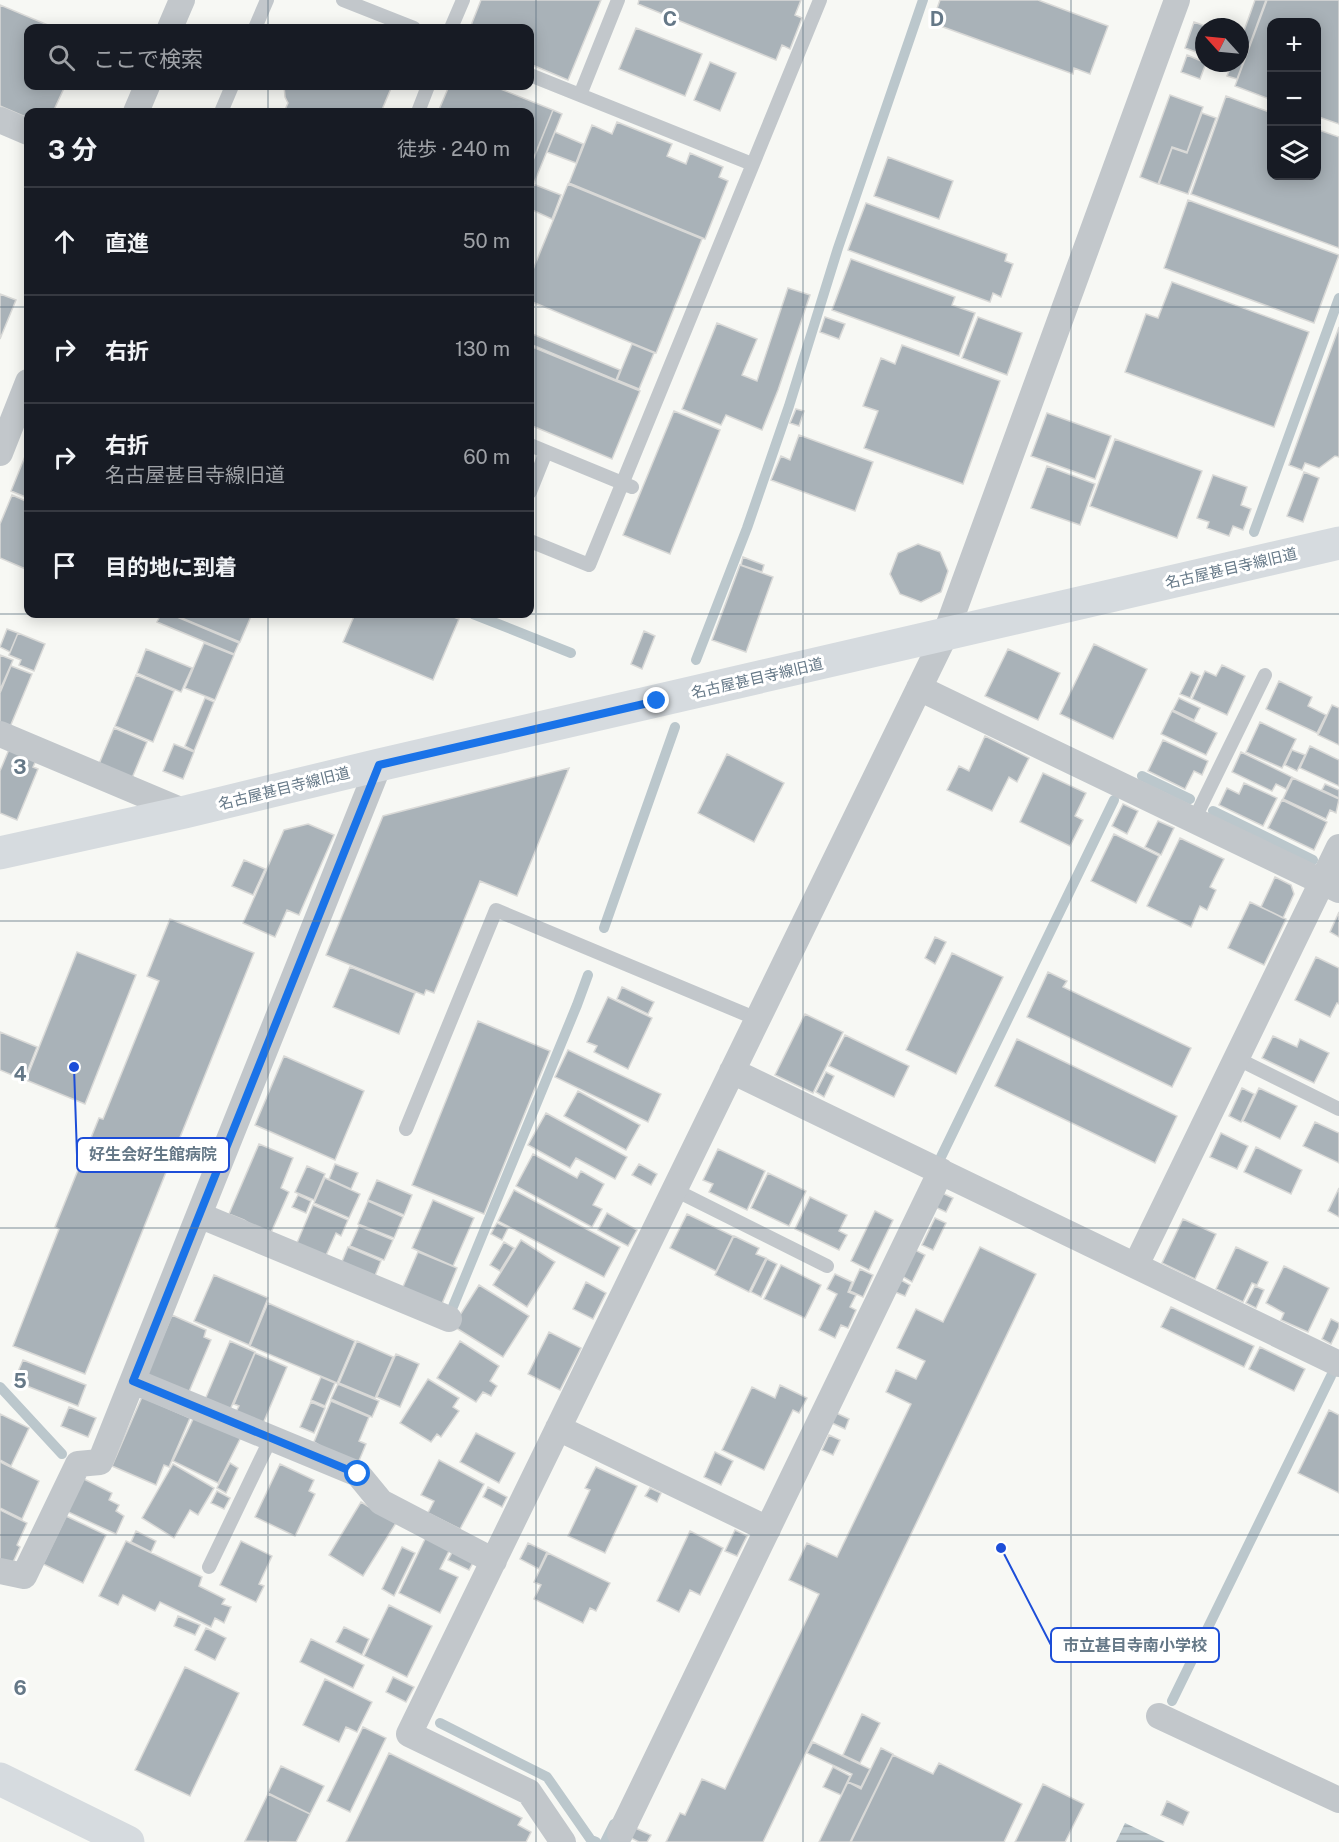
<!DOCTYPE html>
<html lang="ja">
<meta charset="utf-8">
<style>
:root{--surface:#171b24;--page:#20242c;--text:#f1f3f6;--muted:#9ea1a6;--line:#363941}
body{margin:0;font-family:"Public Sans","Noto Sans JP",sans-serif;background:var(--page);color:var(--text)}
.controls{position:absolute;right:18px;top:18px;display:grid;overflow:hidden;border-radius:12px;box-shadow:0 3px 15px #0003}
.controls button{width:54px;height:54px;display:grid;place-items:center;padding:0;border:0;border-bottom:2px solid var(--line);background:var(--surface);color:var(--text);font:30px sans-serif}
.compass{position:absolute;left:1195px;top:18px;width:54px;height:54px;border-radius:50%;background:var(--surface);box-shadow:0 3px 15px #0003;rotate:297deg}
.stop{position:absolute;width:18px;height:18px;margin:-14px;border:4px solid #1a73e8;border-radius:50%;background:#fff}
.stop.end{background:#1a73e8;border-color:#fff;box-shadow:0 2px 6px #0008}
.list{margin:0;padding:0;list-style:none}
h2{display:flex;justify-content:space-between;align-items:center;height:78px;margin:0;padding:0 24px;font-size:26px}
h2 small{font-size:20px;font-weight:400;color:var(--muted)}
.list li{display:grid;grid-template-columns:39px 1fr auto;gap:18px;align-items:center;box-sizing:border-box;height:108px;padding:0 24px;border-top:2px solid var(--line)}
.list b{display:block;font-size:22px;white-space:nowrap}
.list p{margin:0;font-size:20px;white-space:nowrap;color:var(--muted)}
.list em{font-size:20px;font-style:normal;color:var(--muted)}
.icon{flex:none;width:33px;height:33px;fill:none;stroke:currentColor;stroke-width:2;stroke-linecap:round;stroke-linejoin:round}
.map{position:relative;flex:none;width:1339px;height:1842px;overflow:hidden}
.search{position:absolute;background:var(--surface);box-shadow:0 3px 15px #0003;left:24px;top:24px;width:510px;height:66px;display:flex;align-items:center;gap:15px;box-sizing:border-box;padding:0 21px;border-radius:12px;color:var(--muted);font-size:22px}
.panel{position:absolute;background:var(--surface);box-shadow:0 3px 15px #0003;left:24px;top:108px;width:510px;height:510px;border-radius:12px}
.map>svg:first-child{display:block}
</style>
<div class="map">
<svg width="1339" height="1842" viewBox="0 0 1339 1842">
<defs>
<pattern id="water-rules" width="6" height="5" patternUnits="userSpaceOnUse" patternTransform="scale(1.5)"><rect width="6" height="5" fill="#bbc7cc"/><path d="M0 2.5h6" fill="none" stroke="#9ca6ab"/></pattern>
</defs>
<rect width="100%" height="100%" fill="#f7f8f4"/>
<path fill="url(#water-rules)" d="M1125 1823 1165 1842H1116Z"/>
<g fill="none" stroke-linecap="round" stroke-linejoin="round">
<path stroke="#bbc7cc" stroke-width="10" d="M1254 532 1339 298
M473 614 571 653
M696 660 747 528 789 406 838 248 923 0
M1142 776 1190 799
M1213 811 1313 860
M604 928 675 727
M941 1157 1114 800
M452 1309 577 1005 588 975
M0 1387 62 1454
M1172 1701 1331 1376
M440 1723 547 1777 591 1840 596 1842
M605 1842 614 1824"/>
</g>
<path fill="#a9b2b8" stroke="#d9d9d7" stroke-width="1.5" d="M481 0H601L568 80 530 64V28H470Z
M639 0H801L795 15 802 18 790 49 782 45 776 60 638 4Z
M940 0H1038L1108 26 1090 74 1074 68 1073 74 932 23Z
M1255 0H1266L1237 79 1227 76 1232 63H1240V42Z
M1267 0H1339V124L1316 116V22H1272V100L1235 86Z
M0 5 55 28H28V86H65L53 112H28V118L0 106Z
M1194 22 1208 27H1204V55L1185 48Z
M636 28 702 54 685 96 619 69Z
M1187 55 1206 63 1200 79 1181 72Z
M710 62 736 73 720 111 694 100Z
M284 86H392L381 112H284L288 103 285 97Z
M449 86H493L553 110 530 167V112H438Z
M1170 95 1203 107 1187 152 1172 147 1158 184 1140 177Z
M1226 96 1272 113V176H1316V129L1339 137V248L1191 194Z
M553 110 562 114 530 193V168Z
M1202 113 1216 118 1188 194 1159 184 1172 148 1187 153Z
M617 122 672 144 667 156 686 164 690 153 723 167 719 177 728 181 705 239 569 183 592 125 612 134Z
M555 132 583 144 576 163 547 152Z
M888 157 953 181 939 219 874 196Z
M533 184 561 195 552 219 530 209V194Z
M568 184 702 239 656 353 530 301V277Z
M1188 200 1339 255 1314 323 1164 268Z
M866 203 1007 254 1005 261 1013 264 1001 297 993 293 990 302 848 250Z
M851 259 955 297 952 305 975 313 959 356 832 310Z
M1172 282 1309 332 1274 427 1125 372 1146 314 1158 318Z
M788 288 810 295 778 390 762 430 726 415 721 425 682 409 717 323 757 339 742 375 757 381Z
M0 294 16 300 0 339Z
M825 317 845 324 839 339 820 332Z
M978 317 1022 333 1007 375 962 358Z
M1339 327V457L1335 456 1319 468 1305 463 1302 470 1289 465Z
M530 333 620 370 616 380 530 344Z
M632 344 654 353 639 389 617 380Z
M902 345 1000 381 963 484 864 448 878 411 863 406 881 358 895 364Z
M530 346 640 391 612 459 530 425Z
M796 409 804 411 799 426 790 423Z
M674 411 720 430 670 554 623 535Z
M1047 413 1111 436 1095 479 1031 456Z
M799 435 873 462 855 511 771 480 781 456 790 460Z
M1115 439 1202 471 1177 538 1090 506Z
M28 449V498L11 491Z
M1047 466 1095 484 1080 525 1031 508Z
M1304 472 1319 478 1303 522 1287 516Z
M1213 475 1247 487 1241 505 1251 509 1243 530 1233 526 1229 536 1207 528 1209 522 1197 518Z
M12 495 28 502V570L0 558V524Z
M918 544 940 552 948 571 941 592 921 602 900 594 890 574 898 553Z
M743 557 764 565 762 572 741 565Z
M740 565 773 577 746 652 712 640Z
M161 614H170L239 643 234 654 157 622Z
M172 614H252L240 642Z
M355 614H446L459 619 433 680 343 642Z
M7 629 18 633 10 652 0 647Z
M644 631 655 636 642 669 631 664Z
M18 633 45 644 34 671 19 665 21 660 9 655Z
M204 643 234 655 215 700 185 688Z
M1094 644 1147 669 1113 739 1060 714Z
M146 649 192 668 181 692 137 673Z
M1008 649 1060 673 1038 720 985 696Z
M0 655 13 660 0 690Z
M1222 665 1245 676 1227 715 1192 699 1205 671 1216 676Z
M11 666 32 674 10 727 0 723V693Z
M1191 672 1200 676 1190 698 1180 694Z
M136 675 174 691 153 742 115 726Z
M1279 681 1312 697 1308 706 1326 715 1317 733 1266 709Z
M205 698 214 702 194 751 185 746Z
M1179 698 1200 708 1194 720 1173 710Z
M1332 705 1339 708V745L1318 735Z
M1172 711 1217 733 1206 755 1161 734Z
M1260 722 1296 739 1282 768 1246 752Z
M114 728 147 742 132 778 99 764Z
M985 736 1029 758 1017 782 1009 777 992 811 947 790 959 766 969 771Z
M1163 740 1208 761 1202 775 1194 771 1185 789 1148 771Z
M174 744 194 752 183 779 163 771Z
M1310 746 1339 760V786L1300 768Z
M10 747 37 758 33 767 38 769 17 820 0 813V771Z
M1292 750 1305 755 1297 771 1285 765Z
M1241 752 1292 777 1286 789 1276 784 1272 791 1232 772Z
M727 754 784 783 754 842 698 813Z
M569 768 517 896 480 881 434 993 426 990 424 995 326 955 383 816Z
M1043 773 1086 793 1075 816 1083 820 1070 846 1020 822Z
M1293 778 1339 799 1336 813 1330 810 1326 819 1283 799Z
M1244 783 1277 798 1263 826 1219 805 1227 788 1239 794Z
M1325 784 1339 790V798L1322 790Z
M1282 800 1327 822 1314 850 1268 828Z
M1123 804 1138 811 1127 834 1112 826Z
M1158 821 1174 828 1161 855 1145 847Z
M308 824 334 835 299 915 287 910 275 937 243 923 284 830Z
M1114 834 1159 856 1136 903 1091 881Z
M1180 838 1224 859 1210 887 1216 890 1207 910 1200 906 1191 927 1147 906Z
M244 860 265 869 253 895 232 886Z
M1275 877 1291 885 1294 894 1283 918 1261 907Z
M1250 902 1286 919 1264 965 1228 948Z
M1339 912V937L1330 932Z
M170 919 254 953 85 1374 13 1346 59 1229 55 1227 99 1118 103 1119 159 981 147 976Z
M935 937 946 942 935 964 925 958Z
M77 952 136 975 85 1104 26 1080Z
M952 953 1003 977 956 1074 906 1050Z
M1316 957 1339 968V1004L1337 1003 1330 1017 1295 1000Z
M350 967 415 993 399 1034 333 1007Z
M1048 972 1067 981 1063 987 1191 1048 1172 1087 1027 1017Z
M622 987 654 1002 648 1014 617 999Z
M608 997 652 1018 628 1069 594 1052 597 1046 587 1042Z
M805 1014 843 1032 813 1093 775 1075Z
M478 1021 550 1051 484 1214 412 1185Z
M0 1032 37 1047 24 1080 0 1070Z
M845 1035 909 1066 894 1097 829 1066Z
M1273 1036 1297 1047 1300 1039 1329 1053 1314 1083 1262 1058Z
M1017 1039 1177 1116 1155 1163 995 1086Z
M568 1050 661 1094 648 1122 555 1077Z
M284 1056 364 1091 335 1160 255 1125Z
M826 1072 834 1076 824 1097 816 1092Z
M1242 1088 1254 1094 1241 1122 1229 1116Z
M1259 1088 1297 1106 1280 1139 1243 1121Z
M578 1091 640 1125 626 1150 564 1116Z
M546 1113 627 1157 615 1179 576 1158 570 1168 528 1145Z
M1315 1122 1339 1133V1163L1303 1146Z
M1221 1133 1248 1146 1237 1169 1210 1157Z
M259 1144 293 1158 281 1188 289 1192 269 1237 244 1220 229 1214Z
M1256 1147 1302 1170 1291 1194 1244 1172Z
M718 1149 765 1171 747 1210 709 1192 713 1184 703 1180Z
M533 1154 577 1178 581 1171 604 1184 593 1205 602 1209 592 1227 516 1186Z
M335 1164 358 1173 351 1189 329 1179Z
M639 1164 657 1174 651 1185 632 1175Z
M307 1166 325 1174 314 1200 295 1192Z
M768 1173 806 1191 789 1226 751 1208Z
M325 1178 360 1194 349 1218 314 1203Z
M377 1180 412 1195 404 1215 368 1200Z
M1339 1188V1217L1328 1211Z
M514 1190 620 1247 604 1277 498 1221Z
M942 1193 953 1198 946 1212 935 1207Z
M298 1195 311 1201 306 1213 292 1207Z
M810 1197 847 1215 839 1231 847 1235 839 1250 795 1229Z
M433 1200 474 1218 453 1266 412 1248Z
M368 1201 403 1217 394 1238 358 1224Z
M313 1205 348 1220 341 1236 336 1233 323 1262 294 1250Z
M875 1211 893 1220 869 1270 851 1261Z
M607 1213 637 1230 628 1246 598 1230Z
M687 1214 733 1236 716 1271 670 1248Z
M935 1218 946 1223 933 1250 922 1245Z
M1183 1219 1216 1234 1195 1279 1162 1263Z
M497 1223 508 1228 502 1240 491 1234Z
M359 1226 393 1240 384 1260 350 1246Z
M734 1236 759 1248 756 1254 766 1258 749 1292 715 1275Z
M521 1240 555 1262 527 1307 493 1285Z
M504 1242 514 1248 500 1271 490 1265Z
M348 1247 381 1261 372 1283 339 1269Z
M980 1247 1036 1274 763 1842H666L680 1813 685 1815 702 1779 725 1789 819 1594 789 1580 807 1543 837 1557 911 1404 886 1392 896 1370 916 1379 925 1361 897 1348 916 1309 943 1322Z
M1236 1247 1268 1262 1257 1285 1252 1283 1243 1302 1216 1289Z
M913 1249 925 1255 912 1282 900 1275Z
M418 1252 457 1268 441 1306 402 1289Z
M767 1259 777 1264 761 1297 751 1292Z
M781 1265 821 1285 805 1318 764 1299Z
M1284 1266 1329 1288 1308 1332 1281 1320 1284 1313 1266 1303Z
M860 1269 873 1275 863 1297 850 1291Z
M835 1274 852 1282 848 1292 856 1295 850 1307 856 1310 848 1328 841 1325 835 1338 819 1330 837 1294 827 1289Z
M214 1275 268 1298 249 1345 194 1321Z
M899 1279 910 1285 905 1296 893 1291Z
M586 1282 606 1293 593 1319 573 1309Z
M479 1285 529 1316 503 1357 453 1326Z
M1255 1286 1264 1290 1256 1308 1246 1303Z
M268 1303 355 1341 337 1383 250 1346Z
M1171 1307 1254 1346 1244 1367 1161 1327Z
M172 1315 206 1330 204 1337 211 1340 188 1394 146 1376Z
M1331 1319 1339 1323V1327L1331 1344 1322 1339Z
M549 1332 581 1348 560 1390 528 1374Z
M230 1341 255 1352 229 1412 204 1402Z
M357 1341 393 1357 375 1398 339 1383Z
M460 1341 499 1366 490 1381 497 1386 491 1396 483 1392 476 1402 437 1378Z
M1260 1347 1305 1369 1294 1391 1249 1369Z
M255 1353 287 1367 262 1426 235 1414 239 1406 234 1404Z
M396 1354 419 1364 400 1407 377 1397Z
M23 1360 86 1385 78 1406 14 1381Z
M321 1377 335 1383 325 1406 311 1400Z
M428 1379 459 1398 453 1407 459 1411 441 1437 437 1434 431 1442 400 1423Z
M338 1384 379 1401 372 1417 331 1399Z
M780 1385 807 1398 799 1413 793 1410 764 1470 722 1450 752 1387 775 1398Z
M142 1397 190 1418 169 1467 164 1465 156 1485 112 1466Z
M331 1401 369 1417 359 1441 366 1444 356 1468 314 1442Z
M311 1402 325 1408 314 1433 300 1427Z
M69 1407 96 1418 88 1437 61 1426Z
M1329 1410 1339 1415V1493L1298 1473Z
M834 1412 849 1419 845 1429 830 1422Z
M196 1413 242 1435 218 1483 173 1461Z
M0 1414 29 1428 11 1466 0 1460Z
M476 1433 515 1453 499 1483 460 1462Z
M829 1435 840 1440 833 1455 822 1450Z
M715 1452 733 1461 721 1485 704 1477Z
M439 1460 484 1484 460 1529 428 1513 434 1501 421 1495Z
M0 1462 39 1481 22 1519 0 1508Z
M230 1463 238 1468 226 1493 217 1488Z
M173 1464 214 1488 198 1515 190 1510 174 1538 142 1518Z
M280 1464 314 1480 309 1491 315 1494 295 1536 255 1517Z
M596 1467 637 1486 605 1553 568 1536 590 1490 585 1488Z
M82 1478 112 1493 109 1500 119 1505 116 1511 124 1516 116 1534 66 1511Z
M488 1487 507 1497 502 1507 483 1497Z
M650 1488 661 1493 657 1502 645 1496Z
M217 1491 230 1498 224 1509 211 1503Z
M361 1502 396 1523 363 1576 329 1555Z
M0 1510 27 1523 17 1545 20 1547 9 1571 0 1567Z
M66 1516 106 1535 83 1583 43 1564Z
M735 1530 747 1536 737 1556 725 1551Z
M136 1531 156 1541 151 1552 131 1542Z
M690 1531 723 1548 700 1595 690 1590 679 1612 657 1601Z
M426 1537 450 1549 440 1569 458 1577 440 1613 399 1593Z
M126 1541 202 1577 199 1586 225 1599 222 1604 231 1607 224 1623 215 1618 211 1627 160 1602 155 1611 123 1595 118 1605 99 1596Z
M241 1541 272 1556 259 1584 264 1586 256 1602 220 1585Z
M528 1543 547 1552 539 1569 520 1559Z
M402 1547 415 1553 394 1596 382 1589Z
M454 1549 475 1559 469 1570 448 1560Z
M548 1553 610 1583 596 1611 590 1608 583 1623 534 1599 541 1585 534 1582Z
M389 1605 432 1626 407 1677 364 1656Z
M178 1616 200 1625 195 1635 174 1626Z
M344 1627 369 1639 362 1655 336 1642Z
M206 1628 226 1638 215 1660 195 1650Z
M311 1639 364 1665 353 1688 300 1662Z
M185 1667 239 1693 190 1796 135 1770Z
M393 1677 414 1687 406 1702 386 1692Z
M325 1679 372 1702 357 1732 346 1727 339 1742 303 1725Z
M862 1714 880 1723 860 1763 843 1755Z
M363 1727 386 1738 350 1812 327 1801Z
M813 1742 870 1769 861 1787 848 1782 852 1774 807 1753Z
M881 1748 893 1754 850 1842H819L848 1782 861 1789Z
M389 1753 522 1818 518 1825 531 1832 526 1842H346Z
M893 1755 933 1774 939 1763 1022 1804 1004 1842H851Z
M281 1766 324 1786 310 1814 268 1793Z
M833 1767 850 1776 841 1795 823 1787Z
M1043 1784 1084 1804 1065 1842H1015Z
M268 1794 310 1814 296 1842 245 1841Z
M1167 1801 1189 1812 1183 1825 1161 1815Z
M633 1827 651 1835 647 1842H639L629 1837Z"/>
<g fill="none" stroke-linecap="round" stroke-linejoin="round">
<path stroke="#c2c7cb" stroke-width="14" d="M343 0 414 28
M255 28 267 0
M451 28 463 0
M530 75 752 164
M580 95 618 0
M221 112 232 86
M418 112 428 86
M530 445 632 487
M530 492 546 452
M530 541 589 565 820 0
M1194 820 1265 675
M1236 1058 1339 1109
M406 1129 496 910 757 1019
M675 1190 827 1266
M209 1567 271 1438"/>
<path stroke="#c2c7cb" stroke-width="26" d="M170 28 182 0
M136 112 147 86
M0 120 28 132
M0 453 28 382
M919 688 1339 890
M0 734 185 812
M732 1071 1339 1364
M199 1215 449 1319
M1136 1265 1339 847
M133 1381 358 1474 381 1502 494 1561
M558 1428 768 1529
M0 1571 24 1576 78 1464 100 1462 379 765
M1159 1716 1339 1800
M620 1834 941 1171
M563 1842 529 1792 409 1734 945 635 1177 0"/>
<path stroke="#d6dbdf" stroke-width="33" d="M0 853 185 812 379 765 1339 543
M0 1779 128 1842"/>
</g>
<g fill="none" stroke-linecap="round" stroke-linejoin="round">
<path stroke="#1a73e8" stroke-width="8" d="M358 1474 133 1381 379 765 657 701"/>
</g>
<path fill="none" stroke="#657887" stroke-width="1.5" stroke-opacity="0.55" d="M268 0V28M536 0V1842M803 0V1842M1071 0V1842M268 86V112M0 307H28M530 307H1339M0 614H1339M268 614V1842M0 921H1339M0 1228H1339M0 1535H1339"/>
<g text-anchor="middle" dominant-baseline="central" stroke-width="6" stroke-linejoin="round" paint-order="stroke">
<g font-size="15" fill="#657887" stroke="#fff">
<text transform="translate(1231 568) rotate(-13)">名古屋甚目寺線旧道</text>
<text transform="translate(757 678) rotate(-13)">名古屋甚目寺線旧道</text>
<text transform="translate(284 788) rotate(-14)">名古屋甚目寺線旧道</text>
</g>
</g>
<g font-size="20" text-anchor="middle" font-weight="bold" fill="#657887" stroke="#fff" stroke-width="6" stroke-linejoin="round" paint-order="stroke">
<text x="670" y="26">C</text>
<text x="937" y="26">D</text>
<text x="20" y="774">3</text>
<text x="20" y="1081">4</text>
<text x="20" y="1388">5</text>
<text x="20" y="1695">6</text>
</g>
<path fill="none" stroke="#1d4ed8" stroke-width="2" d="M74 1067L77 1155M1001 1548L1051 1645"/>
<g fill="#1d4ed8" stroke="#fff" stroke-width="2">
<circle cx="74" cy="1067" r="6"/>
<circle cx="1001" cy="1548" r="6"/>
</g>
<g fill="#fff" stroke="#1d4ed8" stroke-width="2">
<rect x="77" y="1138" width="152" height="34" rx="6"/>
<rect x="1051" y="1628" width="168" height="34" rx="6"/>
</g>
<g font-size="16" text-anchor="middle" font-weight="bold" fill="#657887">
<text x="153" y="1160">好生会好生館病院</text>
<text x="1135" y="1651">市立甚目寺南小学校</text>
</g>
</svg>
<div class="controls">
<button>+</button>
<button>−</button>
<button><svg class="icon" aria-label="layers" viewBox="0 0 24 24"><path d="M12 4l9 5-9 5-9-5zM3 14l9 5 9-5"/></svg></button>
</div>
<svg class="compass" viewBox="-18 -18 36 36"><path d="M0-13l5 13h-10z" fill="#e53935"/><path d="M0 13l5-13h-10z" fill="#9ea1a6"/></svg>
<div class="stop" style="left:358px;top:1474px"></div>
<div class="stop end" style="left:657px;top:701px"></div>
<div class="search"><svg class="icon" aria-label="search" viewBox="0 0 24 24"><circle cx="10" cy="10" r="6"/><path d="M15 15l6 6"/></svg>ここで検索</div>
<section class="panel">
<h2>3 分<small>徒歩 · 240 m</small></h2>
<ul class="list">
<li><svg class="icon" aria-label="ahead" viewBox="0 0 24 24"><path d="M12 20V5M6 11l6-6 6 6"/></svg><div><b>直進</b></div><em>50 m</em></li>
<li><svg class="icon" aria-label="right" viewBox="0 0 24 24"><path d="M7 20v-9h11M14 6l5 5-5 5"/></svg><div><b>右折</b></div><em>130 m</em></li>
<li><svg class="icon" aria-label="right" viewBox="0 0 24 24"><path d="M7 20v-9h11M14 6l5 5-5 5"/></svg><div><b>右折</b><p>名古屋甚目寺線旧道</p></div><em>60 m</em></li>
<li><svg class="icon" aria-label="arrive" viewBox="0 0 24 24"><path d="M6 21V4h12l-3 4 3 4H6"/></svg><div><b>目的地に到着</b></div></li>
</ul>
</section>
</div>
